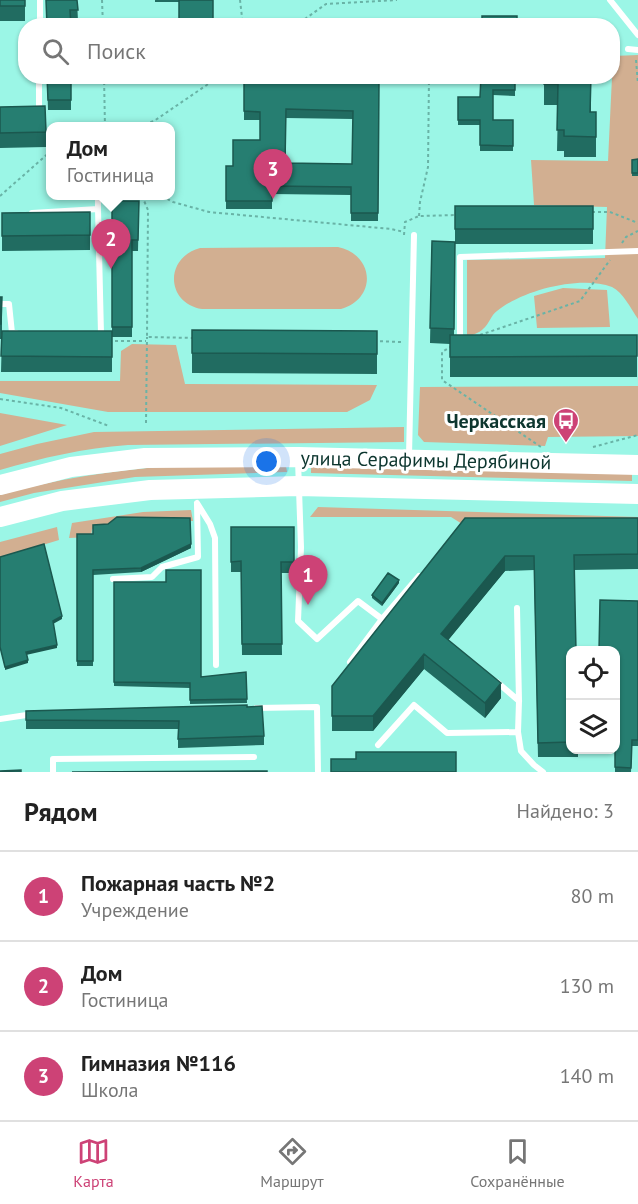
<!DOCTYPE html>
<html lang="ru">
<meta charset="utf-8">
<style>
:root{--surface:#fff;--page:#f6f6f6;--text:#222;--muted:#767676;--line:#e0e0e0;--accent:#cd4276}
body{margin:0;font-family:"PT Sans",sans-serif;background:var(--page);color:var(--text)}
.controls{position:absolute;right:18px;bottom:18px;display:grid;overflow:hidden;border-radius:12px;box-shadow:0 2px 4px #0004}
.controls button{width:54px;height:54px;display:grid;place-items:center;padding:0;border:0;border-bottom:2px solid var(--line);background:var(--surface);color:var(--text);font:30px sans-serif}
.you{position:absolute;left:267px;top:462px;width:21px;height:21px;margin:-15px;border:4px solid #fff;border-radius:50%;background:#1a73e8;box-shadow:0 0 0 9px #1a73e833}
.badge{display:grid;place-items:center;width:39px;height:39px;border-radius:50%;background:var(--accent);color:#fff;font-size:20px;font-weight:700}
.pin{position:absolute;translate:-50% -50px;filter:drop-shadow(0 2px 3px #0008)}
.pin::after{content:'';position:absolute;top:32px;width:21px;height:18px;background:inherit;clip-path:polygon(0 0,100% 0,50% 100%)}
.popup{position:absolute;left:46px;top:122px;width:129px;height:78px;box-sizing:border-box;display:grid;place-content:center;border-radius:12px;background:var(--surface);filter:drop-shadow(0 2px 4px #0005);font-size:20px;white-space:nowrap;color:var(--muted)}
.popup b{font-size:22px;color:var(--text)}
.popup::after{content:'';position:absolute;left:50%;top:100%;margin-left:-12px;border:12px solid transparent;border-top-color:var(--surface)}
.list{margin:0;padding:0;list-style:none}
h2{display:flex;justify-content:space-between;align-items:center;height:78px;margin:0;padding:0 24px;font-size:26px}
h2 small{font-size:20px;font-weight:400;color:var(--muted)}
.list li{display:grid;grid-template-columns:39px 1fr auto;gap:18px;align-items:center;box-sizing:border-box;height:90px;padding:0 24px;border-top:2px solid var(--line)}
.list b{display:block;font-size:22px;white-space:nowrap}
.list p{margin:0;font-size:20px;white-space:nowrap;color:var(--muted)}
.list em{font-size:20px;font-style:normal;color:var(--muted)}
.icon{flex:none;width:33px;height:33px;fill:none;stroke:currentColor;stroke-width:2;stroke-linecap:round;stroke-linejoin:round}
.map{position:relative;flex:none;width:638px;height:772px;overflow:hidden}
.search{position:absolute;background:var(--surface);box-shadow:0 2px 4px #0004;left:18px;right:18px;top:18px;height:66px;display:flex;align-items:center;gap:15px;box-sizing:border-box;padding:0 21px;border-radius:24px;color:var(--muted);font-size:22px}
.sheet{height:348px;background:var(--surface)}
nav{display:flex;justify-content:space-around;align-items:center;box-sizing:border-box;height:84px;border-top:2px solid var(--line);background:var(--surface);font-size:16px;color:var(--muted)}
nav a{display:grid;justify-items:center;gap:3px}
nav .on{color:var(--accent)}
.map>svg:first-child{display:block}
</style>
<div class="map">
<svg width="638" height="772" viewBox="0 0 638 772">
<rect width="100%" height="100%" fill="#9bf6e6"/>
<path fill="#d2af91" d="M638 55V319C631 309 623 292 612 287 580 275 523 290 497 311 491 315 489 324 483 329 479 333 472 335 467 337V260L605 258 607 207 534 205 531 160 608 161 613 56Z
M338 247C375 255 377 299 341 309H202C166 303 164 258 200 248Z
M563 288 607 290 610 327 537 328 534 296Z
M132 344 176 345 185 384 377 385 370 400 347 412H108L0 393V381H120L121 351Z
M638 386V436L548 437 545 446 424 442 418 435 420 387Z
M0 413 67 425 0 446Z
M404 427V442L128 445C84 448 42 458 0 470V454L37 444 94 432Z
M172 466H286L287 472 135 477 34 493 0 502V495C56 479 114 470 172 466Z
M311 467 632 473V481L311 473Z
M318 507 638 517V528L467 527 451 517H310Z
M191 510 193 521H150L92 529 91 537 69 538 72 523 143 512Z
M57 527 59 540 0 558V542Z"/>
<g fill="none" stroke-linecap="round" stroke-linejoin="round">
<path stroke="#69b3a6" stroke-width="2" stroke-dasharray="3 3" stroke-linecap="butt" d="M102 0 103 26
M240 0 243 26
M295 26 326 4 397 0
M430 26V24
M636 60 638 84
M104 76 105 127
M91 127 139 126 154 121 220 76
M0 196 51 151
M142 196 148 210 147 337 194 338
M162 196 173 202 209 212 391 229 404 232
M592 212H610L638 223
M419 216 420 202 428 167 429 76
M404 235 405 222 419 216 457 215
M622 243 626 237 638 231
M480 335 580 301 610 260
M109 341H146
M374 341 401 342
M452 346 442 352V380L541 447
M0 399 61 408 109 426
M146 423 147 337
M593 447 638 435"/>
<path stroke="#fff" stroke-width="6" d="M610 0 638 35
M40 26V0
M628 49 638 50
M37 111H39V76
M98 196V209
M32 213 98 209 101 334H98
M0 304H9L12 333H16
M460 342V257L638 251
M409 456 414 235
M298 460 301 547 298 621 317 639 358 601 382 619
M197 503 210 524 215 538 216 665
M113 579 152 577 162 567 198 557 197 504
M517 608 519 701 518 732 521 751 534 765 543 772
M350 662 382 619 419 576
M497 682 519 701
M256 708 317 707 318 772
M0 719 33 714
M378 745 414 705 447 733 518 732
M53 772V759L254 757"/>
<path stroke="#fff" stroke-width="20" d="M0 485 71 467 145 458 298 457 638 465
M0 517 62 501 150 490 298 486 638 494"/>
</g>
<path fill="#216c61" fill-rule="evenodd" d="M0 0H25V21H0Z
M77 0 78 21H71L46 26Z
M155 0H213V26H179V2H155Z
M47 76H71V110H48Z
M515 76V96L493 95V120H513V151H480V125H458V97H480Z
M544 76H591V112H596V157H564V151H557L558 105H544Z
M244 82 379 83 378 221H351V195L272 194V209H226V166H233L260 140V120H244ZM286 118 353 119 352 164 286 163Z
M0 107 46 132V147L0 148Z
M638 159V176H632V160Z
M112 201H139L138 251H132V337H112Z
M455 206H593V244H455Z
M90 212V250L2 251V213Z
M432 241 455 242 454 335H637V377H450V344L430 343Z
M0 297H2V331H112V372H1L2 333 1 339H0Z
M192 330 377 331V374L192 373Z
M465 518H638V569L574 570 570 651V750H578V757H538L534 570 505 571 448 640 501 698 485 718 424 669 373 731H332V686Z
M231 527H294V573H281L282 655H242L241 572H231Z
M77 534H93L191 548 141 572 93 575V666H77Z
M114 582 201 677 246 672 247 703 190 704V688L114 686Z
M399 583 382 606 372 598V595Z
M638 601V746H632L631 772H615V651Z
M247 707 264 736V745L178 748V729H26V711Z"/>
<path fill="#1b584f" d="M191 544V548L141 572V568Z
M505 556V571L441 649V634Z
M399 580V583L382 606V603Z
M62 616V619L53 624V621Z
M57 645V648L26 655V652Z
M424 654V669L373 731V716Z
M28 660V663L5 670V667Z
M501 683V698L485 718V703Z"/>
<path fill="#267e71" stroke="#1b584f" stroke-width="1.5" fill-rule="evenodd" d="M0 0H25V6H0Z
M46 0H77L78 10H70L71 26H47Z
M179 0H213V21L179 20Z
M482 16H517V26H482Z
M47 76H71V100H48Z
M481 76H515V90H493V120H513V146L480 145V120H458V97H480Z
M544 76H591L590 112H596V137L564 136V130H557L558 84H544Z
M244 82 379 83 378 213H351V187L272 186V201H226V166H233V140H260V112L244 111ZM286 109 353 111 352 164 285 163Z
M45 106 46 132 0 133V107Z
M638 159V173H632V160Z
M112 201H139L138 240H132V327H112Z
M455 206H593V229H455Z
M90 212V235L2 236V213Z
M432 241 455 242 454 329 430 328Z
M0 297H2L1 324H0Z
M192 330 377 331V354L192 353Z
M2 331H112V357L1 356Z
M450 335H637V356L450 357Z
M117 517 190 518 191 544 141 568 93 570V661H77V534H93V525L108 524Z
M465 518H638V554L574 555 576 651H570V742L538 743 534 556H505L441 634 501 683 485 703 424 654 373 716H332V686Z
M231 527H294V562H281L282 644H242L241 561 231 562Z
M44 544 62 616 53 621 57 645 26 652 28 660 5 667 0 647V557Z
M166 570H201V677L246 672 247 699 190 700V683L114 682V582H166Z
M388 573 399 580 382 603 372 595Z
M600 600 638 601V740H632L631 768 615 767V651H599Z
M247 705V707L262 706 264 736 178 739 179 721 26 720V711Z
M356 752H456V772H331V759H356Z
M21 770V772H0V771Z
M267 771V772H72Z"/>
<defs>
<symbol id="bus-pin" viewBox="-11 -11 22 30"><path d="M0 17L-7.5 6A9.5 9.5 0 1 1 7.5 6Z" fill="#cd4276" stroke="#fff"/><path d="M-5-6H5V4H4V6H2V4H-2V6H-4V4H-5ZM-3.5-4V0h7V-4ZM-3.5 1.2v1.5H-2V1.2ZM2 1.2v1.5H3.5V1.2Z" fill="#fff"/></symbol>
</defs>
<g fill-rule="evenodd">
<use href="#bus-pin" x="551" y="406" width="30" height="40"/>
</g>
<g text-anchor="middle" dominant-baseline="central" stroke-width="6" stroke-linejoin="round" paint-order="stroke">
<g font-size="20" font-weight="bold" fill="#0d362f" stroke="#fff" text-anchor="end">
<text x="546" y="421">Черкасская</text>
</g>
<g font-size="20" fill="#0d362f" stroke="#fff">
<text transform="translate(426 460) rotate(1)">улица Серафимы Дерябиной</text>
</g>
</g>
</svg>
<div class="controls">
<button><svg class="icon" aria-label="locate" viewBox="0 0 24 24"><circle cx="12" cy="12" r="6"/><path d="M12 2v4M12 18v4M2 12h4M18 12h4"/></svg></button>
<button><svg class="icon" aria-label="layers" viewBox="0 0 24 24"><path d="M12 4l9 5-9 5-9-5zM3 14l9 5 9-5"/></svg></button>
</div>
<div class="you"></div>
<div class="pin badge" style="left:308px;top:605px">1</div>
<div class="pin badge" style="left:111px;top:269px">2</div>
<div class="popup"><b>Дом</b>Гостиница</div>
<div class="pin badge" style="left:273px;top:199px">3</div>
<div class="search"><svg class="icon" aria-label="search" viewBox="0 0 24 24"><circle cx="10" cy="10" r="6"/><path d="M15 15l6 6"/></svg>Поиск</div>
</div>
<section class="sheet">
<h2>Рядом<small>Найдено: 3</small></h2>
<ul class="list">
<li><span class="badge">1</span><div><b>Пожарная часть №2</b><p>Учреждение</p></div><em>80 m</em></li>
<li><span class="badge">2</span><div><b>Дом</b><p>Гостиница</p></div><em>130 m</em></li>
<li><span class="badge">3</span><div><b>Гимназия №116</b><p>Школа</p></div><em>140 m</em></li>
</ul>
</section>
<nav>
<a class="on"><svg class="icon" aria-label="map" viewBox="0 0 24 24"><path d="M3 6l6-2 6 2 6-2v14l-6 2-6-2-6 2zM9 4v14M15 6v14"/></svg>Карта</a>
<a><svg class="icon" aria-label="directions" viewBox="0 0 24 24"><path d="M12 3l9 9-9 9-9-9zM9 14v-3h6M13 9l2 2-2 2"/></svg>Маршрут</a>
<a><svg class="icon" aria-label="saved" viewBox="0 0 24 24"><path d="M7 4h10v16l-5-4-5 4z"/></svg>Сохранённые</a>
</nav>
